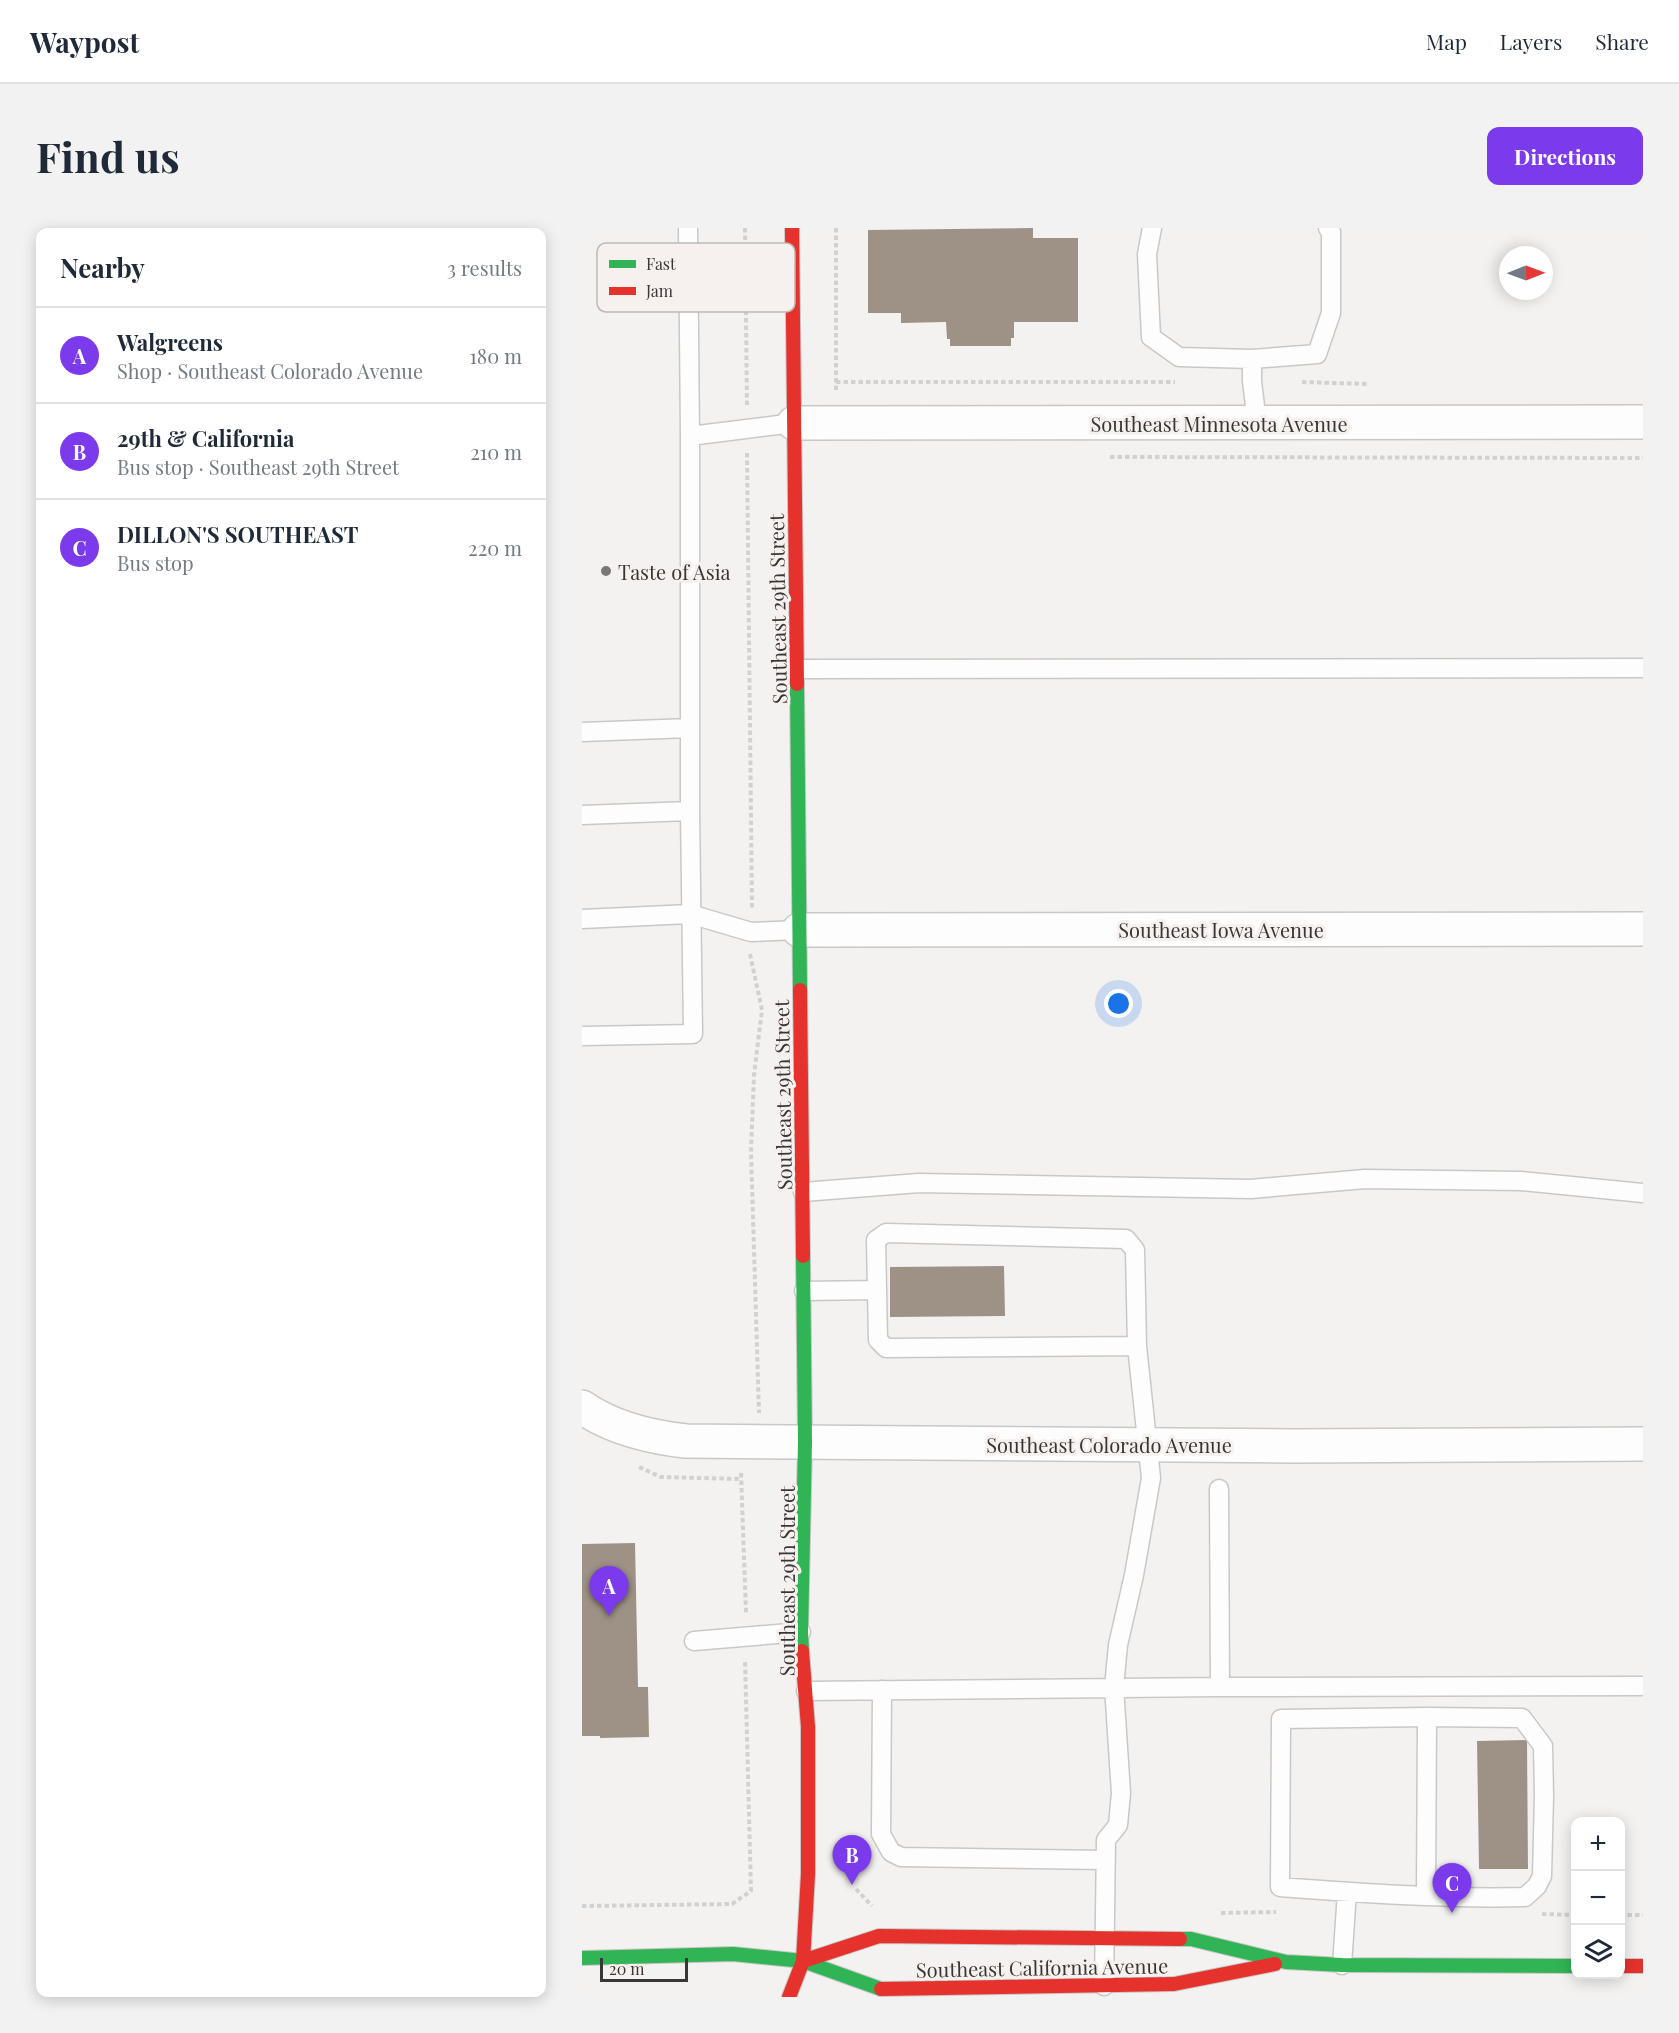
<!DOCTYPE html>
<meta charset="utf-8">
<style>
:root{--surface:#fff;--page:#f2f2f3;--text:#1f2937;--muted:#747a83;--line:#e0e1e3;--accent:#7c3aed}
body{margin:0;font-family:"Playfair Display",serif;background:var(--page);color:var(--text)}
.controls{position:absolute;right:18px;bottom:18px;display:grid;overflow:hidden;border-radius:12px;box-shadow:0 3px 15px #0003}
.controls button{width:54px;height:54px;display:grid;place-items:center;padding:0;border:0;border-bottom:2px solid var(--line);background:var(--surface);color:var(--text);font:30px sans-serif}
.compass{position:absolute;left:917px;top:18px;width:54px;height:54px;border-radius:50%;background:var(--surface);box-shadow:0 3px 15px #0003;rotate:89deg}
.scale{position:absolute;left:18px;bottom:15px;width:88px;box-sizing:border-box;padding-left:6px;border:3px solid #393736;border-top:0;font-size:16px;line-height:21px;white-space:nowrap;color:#393736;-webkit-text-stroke:4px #f6f1ee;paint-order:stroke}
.you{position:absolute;left:537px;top:776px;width:21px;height:21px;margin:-15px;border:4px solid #fff;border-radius:50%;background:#1a73e8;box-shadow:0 0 0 9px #1a73e833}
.badge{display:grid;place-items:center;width:39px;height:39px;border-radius:50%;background:var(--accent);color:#fff;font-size:20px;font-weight:700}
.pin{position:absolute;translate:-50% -50px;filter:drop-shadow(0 2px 3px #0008)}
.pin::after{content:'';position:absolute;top:32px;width:21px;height:18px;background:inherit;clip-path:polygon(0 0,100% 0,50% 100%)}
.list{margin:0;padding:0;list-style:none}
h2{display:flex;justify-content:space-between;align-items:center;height:78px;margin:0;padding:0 24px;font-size:26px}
h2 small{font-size:20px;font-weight:400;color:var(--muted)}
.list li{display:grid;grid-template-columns:39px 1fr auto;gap:18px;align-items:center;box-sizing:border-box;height:96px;padding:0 24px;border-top:2px solid var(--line)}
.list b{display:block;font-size:22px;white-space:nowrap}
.list p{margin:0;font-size:20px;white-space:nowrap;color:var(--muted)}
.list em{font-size:20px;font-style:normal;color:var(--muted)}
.icon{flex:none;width:33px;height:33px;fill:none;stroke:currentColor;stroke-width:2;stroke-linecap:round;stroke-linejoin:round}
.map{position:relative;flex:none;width:1061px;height:1769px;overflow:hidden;border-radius:12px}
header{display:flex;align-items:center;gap:36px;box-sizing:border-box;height:84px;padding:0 30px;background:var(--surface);border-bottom:2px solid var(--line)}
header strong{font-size:28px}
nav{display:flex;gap:33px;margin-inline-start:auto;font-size:21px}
.intro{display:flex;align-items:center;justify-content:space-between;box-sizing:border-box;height:144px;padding:0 36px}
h1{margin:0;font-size:42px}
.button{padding:15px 27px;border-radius:12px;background:var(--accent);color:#fff;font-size:21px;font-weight:700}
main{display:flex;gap:36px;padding:0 36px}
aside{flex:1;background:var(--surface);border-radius:12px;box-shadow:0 3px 15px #0003}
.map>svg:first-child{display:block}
</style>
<header>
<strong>Waypost</strong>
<nav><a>Map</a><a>Layers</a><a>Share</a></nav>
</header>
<div class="intro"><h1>Find us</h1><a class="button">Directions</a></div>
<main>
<aside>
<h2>Nearby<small>3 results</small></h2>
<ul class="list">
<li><span class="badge">A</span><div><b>Walgreens</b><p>Shop · Southeast Colorado Avenue</p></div><em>180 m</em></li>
<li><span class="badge">B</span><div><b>29th &amp; California</b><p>Bus stop · Southeast 29th Street</p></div><em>210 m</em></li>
<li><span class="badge">C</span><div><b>DILLON'S SOUTHEAST</b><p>Bus stop</p></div><em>220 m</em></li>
</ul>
</aside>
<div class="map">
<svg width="1061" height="1769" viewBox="0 0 1061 1769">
<rect width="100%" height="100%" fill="#f4f2f0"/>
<path fill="#9e9287" d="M451 0V10H496V94H432V110H429V118H368V111H365L364 94 319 95V85H286V2Z
M422 1038 423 1088 308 1089V1039Z
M53 1315 56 1459H66L67 1509 18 1510V1508H0V1316Z
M945 1512 946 1641H897L895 1513Z"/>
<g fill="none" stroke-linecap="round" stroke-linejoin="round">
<defs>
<path id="lane" d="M106 0 108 208
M570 0 565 26 569 109 597 129 670 131 735 126 749 85V4L746 0
M670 131V153L675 195
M215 441 1061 440
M0 504 108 500
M108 583V208L212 195
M0 587 108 583 111 806 0 808
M0 691 108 686 169 704 217 702
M221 964 337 955 669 961 783 951 939 953 1061 965
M222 1063 295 1062
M637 1261 638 1459
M112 1413 219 1404
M300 1462 299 1606 309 1624 319 1629 522 1632
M224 1463 638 1459 1061 1458
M844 1668 845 1489 699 1491 698 1659C779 1665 861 1671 943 1669L955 1658 960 1648 962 1568 961 1518 940 1490 845 1489
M760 1737 765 1664
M522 1758 524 1612 536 1597 539 1565 532 1459 536 1417 552 1347 569 1250 555 1118 553 1022 544 1011 304 1005 294 1012 296 1112 304 1120 555 1118"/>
<path id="street" d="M212 195 1061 194
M217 702 1061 701
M0 1179C30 1200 68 1209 104 1213L711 1218 1061 1216"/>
<path id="fast" d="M215 456 218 762
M220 1423 219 1404 223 1214 221 1028
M598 1711H609L704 1734 760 1737 993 1738
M0 1730 151 1726 221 1733 299 1761"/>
<path id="jam" d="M210 0 215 456
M218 762 221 1028
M221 1733 297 1708 598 1711
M1038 1738H1061
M299 1761 592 1756 693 1736
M207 1769 221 1733 226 1646V1499L220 1423"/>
</defs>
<use href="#lane" stroke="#cac8c6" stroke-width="21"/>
<use href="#street" stroke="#cac8c6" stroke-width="36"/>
<use href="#fast" stroke="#cac8c6" stroke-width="16"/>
<use href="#jam" stroke="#cac8c6" stroke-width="16"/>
<path stroke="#d2d1d1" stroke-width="4" stroke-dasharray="4.5 3" stroke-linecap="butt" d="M163 0 165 179
M254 0V163
M254 154H593
M720 154 786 156
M165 225 170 680
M528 229 1061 230
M168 726 180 782 172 847 169 924 177 1185
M57 1239 79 1249 159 1251
M159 1245 164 1385
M274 1661 290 1678
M0 1678 150 1676 169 1663 163 1431
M639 1685 694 1684
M960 1686 993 1687
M1038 1687H1061"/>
<use href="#lane" stroke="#fdfdfd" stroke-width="18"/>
<use href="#street" stroke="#fdfdfd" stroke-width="33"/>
<use href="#fast" stroke="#30b455" stroke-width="14"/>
<use href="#jam" stroke="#e5322d" stroke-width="14"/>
</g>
<circle fill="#7a7877" stroke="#f6f1ee" stroke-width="2" cx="24" cy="343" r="6"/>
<g text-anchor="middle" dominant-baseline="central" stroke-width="6" stroke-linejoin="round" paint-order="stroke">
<g font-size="20" fill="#393736" stroke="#f6f1ee">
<text x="637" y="195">Southeast Minnesota Avenue</text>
<text transform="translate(195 381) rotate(-91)">Southeast 29th Street</text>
<text x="639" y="701">Southeast Iowa Avenue</text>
<text transform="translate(200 867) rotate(-91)">Southeast 29th Street</text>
<text x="527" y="1216">Southeast Colorado Avenue</text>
<text transform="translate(204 1353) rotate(-90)">Southeast 29th Street</text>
<text transform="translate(460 1739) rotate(-1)">Southeast California Avenue</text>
</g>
<g font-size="20" fill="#393736" stroke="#f6f1ee" text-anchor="start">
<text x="36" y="343">Taste of Asia</text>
</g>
</g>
<rect x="15" y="15" width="198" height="69" rx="9" fill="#f6f1ee" stroke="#bdb9b7" stroke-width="1.5"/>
<rect x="27" y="32" width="27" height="8" fill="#30b455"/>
<rect x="27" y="59" width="27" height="8" fill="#e5322d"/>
<g font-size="16" fill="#393736">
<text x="64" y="42">Fast</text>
<text x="64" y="69">Jam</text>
</g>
</svg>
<div class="controls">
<button>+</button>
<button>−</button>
<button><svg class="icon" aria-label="layers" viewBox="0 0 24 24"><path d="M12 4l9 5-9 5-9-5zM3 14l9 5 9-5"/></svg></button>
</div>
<svg class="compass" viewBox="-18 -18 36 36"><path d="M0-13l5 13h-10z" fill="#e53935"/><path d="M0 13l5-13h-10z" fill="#747a83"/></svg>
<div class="scale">20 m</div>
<div class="you"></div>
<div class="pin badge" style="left:27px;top:1388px">A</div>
<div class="pin badge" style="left:270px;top:1657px">B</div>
<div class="pin badge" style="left:870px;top:1685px">C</div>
</div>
</main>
